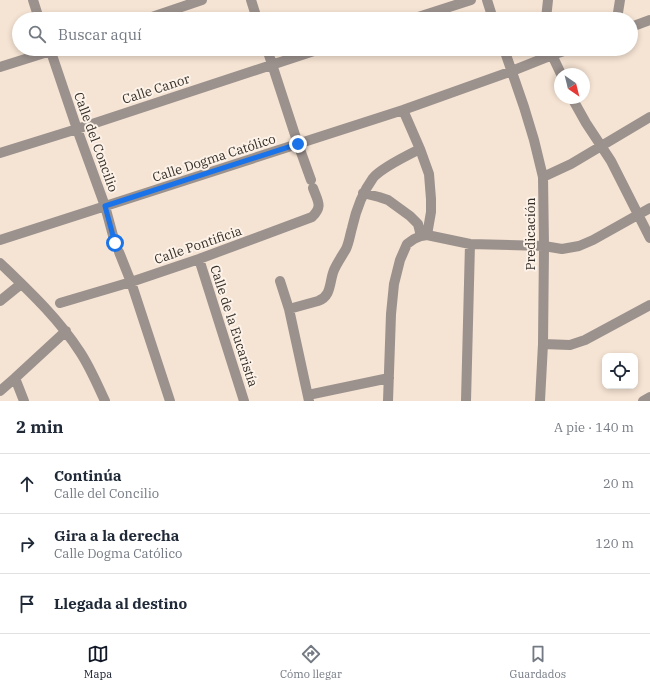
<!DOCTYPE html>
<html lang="es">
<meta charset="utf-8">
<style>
:root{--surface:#fff;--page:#f6f6f7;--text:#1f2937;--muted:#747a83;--line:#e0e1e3;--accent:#111827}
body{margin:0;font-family:"IBM Plex Serif",serif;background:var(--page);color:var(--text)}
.controls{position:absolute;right:12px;bottom:12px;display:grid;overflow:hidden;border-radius:8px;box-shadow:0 2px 6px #0003}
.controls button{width:36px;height:36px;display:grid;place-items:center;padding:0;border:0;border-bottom:1px solid var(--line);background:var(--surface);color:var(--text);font:20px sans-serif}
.compass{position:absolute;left:554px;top:68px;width:36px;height:36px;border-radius:50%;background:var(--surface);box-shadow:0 2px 6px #0003;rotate:145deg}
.stop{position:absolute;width:12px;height:12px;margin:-9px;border:3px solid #1a73e8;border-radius:50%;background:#fff}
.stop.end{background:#1a73e8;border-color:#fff;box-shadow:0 1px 4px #0008}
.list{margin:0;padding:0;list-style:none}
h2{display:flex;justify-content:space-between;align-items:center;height:52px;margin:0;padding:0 16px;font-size:17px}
h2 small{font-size:13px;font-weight:400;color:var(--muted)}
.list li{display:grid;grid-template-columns:26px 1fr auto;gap:12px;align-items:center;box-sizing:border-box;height:60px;padding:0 16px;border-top:1px solid var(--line)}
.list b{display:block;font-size:15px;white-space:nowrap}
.list p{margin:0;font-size:13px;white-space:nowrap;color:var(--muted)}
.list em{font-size:13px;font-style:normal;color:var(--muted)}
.icon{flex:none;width:22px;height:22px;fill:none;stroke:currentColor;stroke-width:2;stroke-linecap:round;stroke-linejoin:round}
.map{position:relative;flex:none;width:650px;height:401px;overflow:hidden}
.search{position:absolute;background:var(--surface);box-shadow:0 2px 6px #0003;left:12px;right:12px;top:12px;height:44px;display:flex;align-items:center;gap:10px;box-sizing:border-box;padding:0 14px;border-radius:22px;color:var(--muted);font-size:15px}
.sheet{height:232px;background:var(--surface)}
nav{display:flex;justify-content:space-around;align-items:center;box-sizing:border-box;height:56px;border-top:1px solid var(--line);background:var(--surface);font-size:11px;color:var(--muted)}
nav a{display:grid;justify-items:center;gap:2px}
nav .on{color:var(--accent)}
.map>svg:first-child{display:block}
</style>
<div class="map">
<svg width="650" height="401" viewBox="0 0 650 401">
<rect width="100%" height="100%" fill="#f5e3d3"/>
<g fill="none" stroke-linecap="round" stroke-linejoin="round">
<path stroke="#9b918d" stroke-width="10" d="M33 0 39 19
M251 0 257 19
M487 0 493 19
M146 19 202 0
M412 19 471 0
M546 19 548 0
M617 19 620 0
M631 27 650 20
M50 49 77 129 105 206 115 243
M267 49 298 144 311 180
M504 49 524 107 534 140 543 177 544 246 543 344 540 401
M550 49 552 55 561 74
M0 67 57 49
M572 98 586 123 611 161 650 238
M420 149 429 174 431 199V212L427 235
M0 153 77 129 320 49
M543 177 571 164 650 117
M363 193 379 197 388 200 410 216 418 224 421 236
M0 240 403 110 512 71 552 55 570 49
M119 252 131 282 170 401
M199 259 244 401
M0 263C29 291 58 318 80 352 90 367 97 384 105 401
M280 281 289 309 309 401
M0 301 21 284
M60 303 131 282 199 259 312 217C323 206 318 202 313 188
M289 309 318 301C332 296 329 282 334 270 337 263 342 256 346 249 349 243 350 235 352 228 356 210 362 193 373 178 381 168 408 155 420 149L403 110
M543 344 570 345 585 340 650 305
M15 378 24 401
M0 391 15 378 66 331
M308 395 389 378
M388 401 391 314 394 284 400 260 407 244 414 239 421 236 427 235 470 244 544 246 562 249 579 246 593 240 650 208
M466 401 470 244
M643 401 650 397"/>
</g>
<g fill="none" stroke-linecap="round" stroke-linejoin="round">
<path stroke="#1a73e8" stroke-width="5" d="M115 243 105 206 298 144"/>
</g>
<g text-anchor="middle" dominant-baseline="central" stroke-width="4" stroke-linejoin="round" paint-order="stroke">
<g font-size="13" fill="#342e28" stroke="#fcf2e8">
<text transform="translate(156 89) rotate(-18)">Calle Canor</text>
<text transform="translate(96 142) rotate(70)">Calle del Concilio</text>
<text transform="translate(214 158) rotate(-18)">Calle Dogma Católico</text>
<text transform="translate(530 234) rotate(-90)">Predicación</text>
<text transform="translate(198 245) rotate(-19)">Calle Pontificia</text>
<text transform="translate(234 326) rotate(72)">Calle de la Eucaristía</text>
</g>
</g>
</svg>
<div class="controls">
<button><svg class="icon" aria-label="locate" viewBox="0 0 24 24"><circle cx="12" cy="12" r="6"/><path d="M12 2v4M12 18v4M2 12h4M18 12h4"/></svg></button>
</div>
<svg class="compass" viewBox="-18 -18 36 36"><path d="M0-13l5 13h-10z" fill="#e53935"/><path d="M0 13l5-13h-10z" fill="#747a83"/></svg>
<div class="stop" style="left:115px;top:243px"></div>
<div class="stop end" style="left:298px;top:144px"></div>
<div class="search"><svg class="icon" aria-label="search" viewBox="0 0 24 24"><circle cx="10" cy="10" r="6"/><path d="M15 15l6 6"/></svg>Buscar aquí</div>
</div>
<section class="sheet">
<h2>2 min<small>A pie · 140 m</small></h2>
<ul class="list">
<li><svg class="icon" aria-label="ahead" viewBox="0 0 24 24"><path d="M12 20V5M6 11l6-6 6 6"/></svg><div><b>Continúa</b><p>Calle del Concilio</p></div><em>20 m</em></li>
<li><svg class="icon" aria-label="right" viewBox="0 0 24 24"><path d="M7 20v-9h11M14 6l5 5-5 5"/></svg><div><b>Gira a la derecha</b><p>Calle Dogma Católico</p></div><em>120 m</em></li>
<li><svg class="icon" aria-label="arrive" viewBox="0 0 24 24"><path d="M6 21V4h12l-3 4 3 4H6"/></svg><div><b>Llegada al destino</b></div></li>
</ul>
</section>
<nav>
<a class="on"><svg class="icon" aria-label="map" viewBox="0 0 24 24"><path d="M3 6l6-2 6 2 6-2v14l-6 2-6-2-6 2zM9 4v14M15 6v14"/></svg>Mapa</a>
<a><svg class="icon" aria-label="directions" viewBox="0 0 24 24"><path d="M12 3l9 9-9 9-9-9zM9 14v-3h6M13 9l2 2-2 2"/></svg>Cómo llegar</a>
<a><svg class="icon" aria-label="saved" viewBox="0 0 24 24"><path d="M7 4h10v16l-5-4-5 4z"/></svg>Guardados</a>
</nav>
